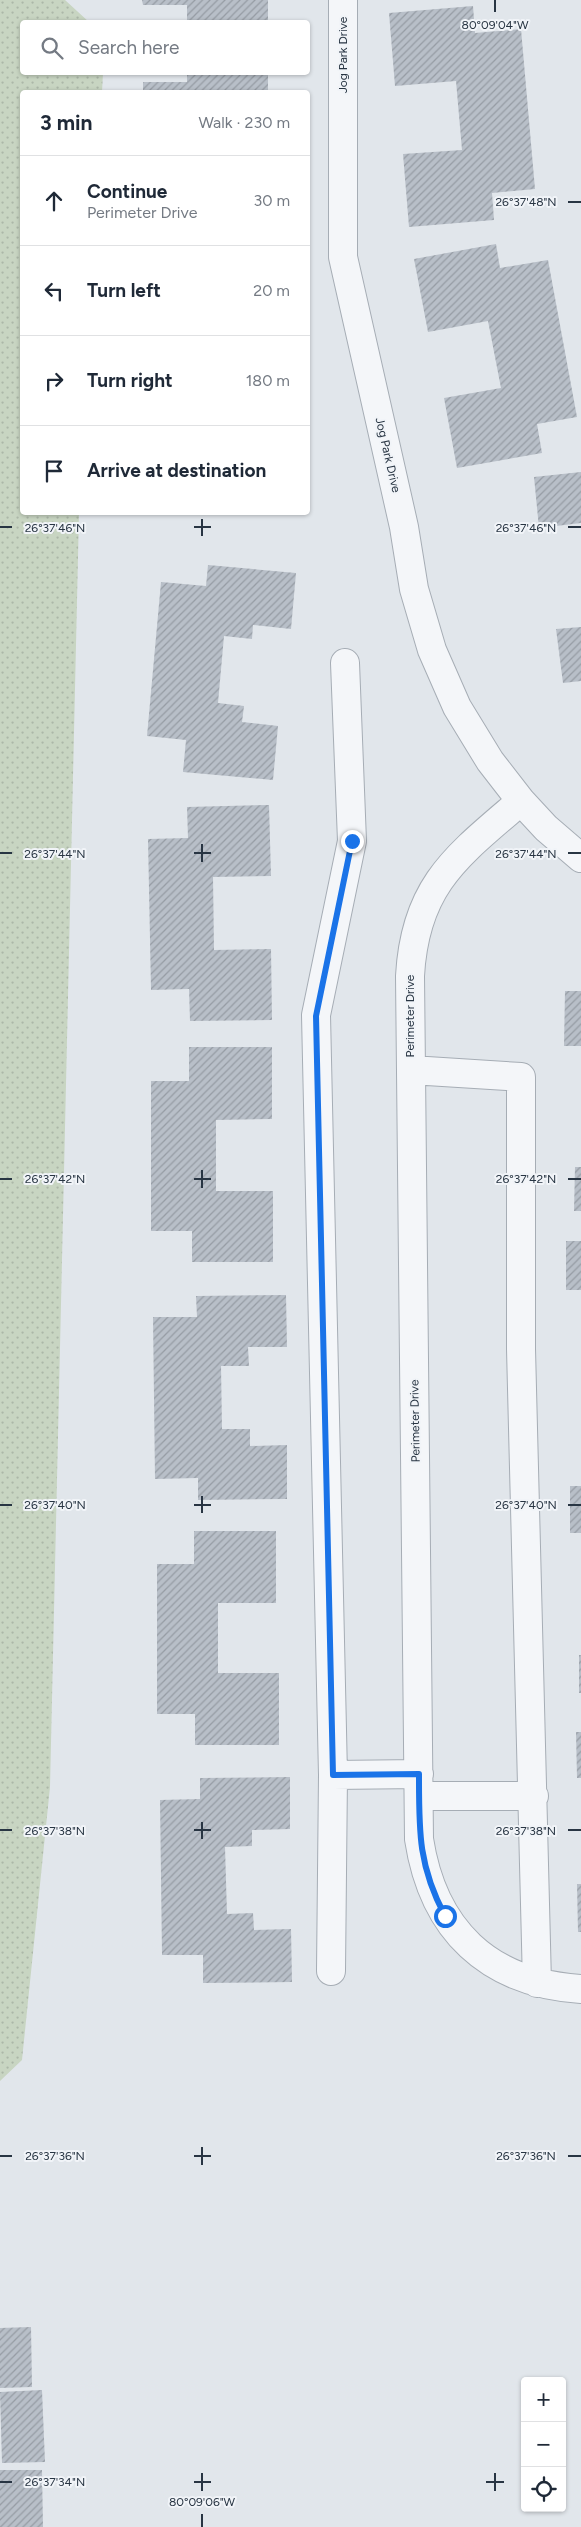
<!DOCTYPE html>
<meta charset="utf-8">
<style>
:root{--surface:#fff;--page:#f2f2f3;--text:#1f2937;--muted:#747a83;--line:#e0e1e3}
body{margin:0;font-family:Figtree,sans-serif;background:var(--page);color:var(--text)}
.controls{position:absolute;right:15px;bottom:15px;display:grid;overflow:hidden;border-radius:5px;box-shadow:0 1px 4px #0004}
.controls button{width:45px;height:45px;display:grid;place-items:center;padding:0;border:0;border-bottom:1px solid var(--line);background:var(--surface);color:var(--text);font:25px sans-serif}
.stop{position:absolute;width:15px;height:15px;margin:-11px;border:4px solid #1a73e8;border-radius:50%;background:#fff}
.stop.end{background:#1a73e8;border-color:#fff;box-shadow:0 1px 5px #0008}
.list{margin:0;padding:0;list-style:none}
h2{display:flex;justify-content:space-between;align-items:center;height:65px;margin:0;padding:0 20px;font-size:21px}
h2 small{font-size:16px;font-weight:400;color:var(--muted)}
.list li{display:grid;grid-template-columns:32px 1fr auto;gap:15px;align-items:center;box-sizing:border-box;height:90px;padding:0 20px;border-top:1px solid var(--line)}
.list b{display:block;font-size:19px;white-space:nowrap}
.list p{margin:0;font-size:16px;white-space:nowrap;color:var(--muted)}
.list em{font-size:16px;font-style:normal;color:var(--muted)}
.icon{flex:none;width:28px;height:28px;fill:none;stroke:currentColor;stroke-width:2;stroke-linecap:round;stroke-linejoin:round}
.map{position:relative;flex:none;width:581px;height:2527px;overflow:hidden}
.search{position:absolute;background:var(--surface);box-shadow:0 1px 4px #0004;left:20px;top:20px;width:290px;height:55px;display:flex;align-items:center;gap:12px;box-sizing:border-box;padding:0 18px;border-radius:5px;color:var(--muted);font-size:19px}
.panel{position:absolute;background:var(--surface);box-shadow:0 1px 4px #0004;left:20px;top:90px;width:290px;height:425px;border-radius:5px}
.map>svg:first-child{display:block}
</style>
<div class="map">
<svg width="581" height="2527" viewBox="0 0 581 2527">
<defs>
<pattern id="grass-dots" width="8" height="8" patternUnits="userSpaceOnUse" patternTransform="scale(1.25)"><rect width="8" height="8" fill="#c8d5c2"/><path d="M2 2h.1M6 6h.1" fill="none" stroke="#acb7a8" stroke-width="1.8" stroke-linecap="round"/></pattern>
<pattern id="building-hatch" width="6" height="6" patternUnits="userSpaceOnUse" patternTransform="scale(1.25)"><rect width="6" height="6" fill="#b8bfc8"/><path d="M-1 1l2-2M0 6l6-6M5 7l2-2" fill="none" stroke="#969ca4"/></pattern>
</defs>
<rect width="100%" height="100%" fill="#e1e6eb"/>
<path fill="url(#grass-dots)" d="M0 0H65L89 22H22V72L103 73 102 92H22V512L79 513 50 1787 22 2060 0 2081Z"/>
<path fill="url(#building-hatch)" d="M142 0H268V22H187V5H143Z
M473 6 475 33 521 29 535 189 492 193 494 220 409 227 403 154 462 150 456 81 395 86 389 13Z
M187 72H268V92H143V82H187Z
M496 244 500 268 548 260 577 417 537 424 542 453 457 468 444 398 501 388 488 321 428 332 414 259Z
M581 472V523L539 528 534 477Z
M208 565 296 573 291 629 253 625 252 639 224 636 218 703 244 706 242 722 278 726 273 780 183 772 186 740 147 736 161 582 206 586Z
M581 627V681L563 683 556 629Z
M269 805 271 876 213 877 214 950 271 949 272 1020 190 1021 189 989 151 990 148 839 188 838 187 807Z
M565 991H581V1046H564Z
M189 1047H272V1119L216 1120V1191H273V1262H192V1231H151V1081H189Z
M575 1167H581V1211H574Z
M566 1241H581V1290H566Z
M286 1295 287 1347H248L249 1366H221L222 1429H250V1446L287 1445V1499L198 1500V1478L155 1479 153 1317H197L196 1296Z
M570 1486H581V1533H570Z
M194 1531H276V1603H218V1673H279V1745H195V1714H157V1564H194Z
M579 1655H581V1693H579Z
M576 1732H581V1778H577Z
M290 1777V1829L252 1830V1846L225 1847 227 1914 253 1913 254 1930 291 1929 292 1982 203 1983V1955H162L160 1800 200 1799V1778Z
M577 1884H581V1932H578Z
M31 2327 32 2387 0 2388V2328Z
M42 2390 45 2462 2 2463 0 2392Z
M0 2470H42L43 2527H0Z"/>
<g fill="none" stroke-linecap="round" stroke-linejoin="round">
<defs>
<path id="minor" d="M343 0V257L404 527 414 589 432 650 457 707 490 761 521 801 546 828 581 858
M521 801C457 856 415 885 410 976L419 1839C433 1930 488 1983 581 1989
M411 1070 521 1077V1349L537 1983
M333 1775 419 1774
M419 1796H534
M331 1971 333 1775 316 1015 352 841 345 663"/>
</defs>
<use href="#minor" stroke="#a6adb5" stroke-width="30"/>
<use href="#minor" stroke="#f4f6f9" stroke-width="28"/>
</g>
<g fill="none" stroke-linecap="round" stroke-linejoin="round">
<path stroke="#1a73e8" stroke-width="6" d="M352 841 316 1016 333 1775 419 1774C419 1831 418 1865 445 1916"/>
</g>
<path fill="none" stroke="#283543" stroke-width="2" d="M495 0V12M568 202H581M202 519V536M0 527H12M194 527H211M568 527H581M202 844V862M0 853H12M194 853H211M568 853H581M202 1170V1188M0 1179H12M194 1179H211M568 1179H581M202 1496V1513M0 1505H12M194 1505H211M568 1505H581M202 1822V1839M0 1830H12M194 1830H211M568 1830H581M202 2147V2165M0 2156H12M194 2156H211M568 2156H581M202 2473V2491M495 2473V2491M0 2482H12M194 2482H211M486 2482H504M202 2514V2527"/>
<g text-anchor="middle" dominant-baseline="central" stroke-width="4" stroke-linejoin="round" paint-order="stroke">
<g font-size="12" fill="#283543" stroke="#f1f4f8">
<text transform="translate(343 55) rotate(-90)">Jog Park Drive</text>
<text transform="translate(388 455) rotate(77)">Jog Park Drive</text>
<text transform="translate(410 1016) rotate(-90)">Perimeter Drive</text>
<text transform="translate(415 1421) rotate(-91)">Perimeter Drive</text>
</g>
</g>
<g font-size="12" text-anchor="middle" fill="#283543" stroke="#f1f4f8" stroke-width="4" stroke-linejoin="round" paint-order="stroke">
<text x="495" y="29">80°09'04"W</text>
<text x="526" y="206">26°37'48"N</text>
<text x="55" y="532">26°37'46"N</text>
<text x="526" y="532">26°37'46"N</text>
<text x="55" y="858">26°37'44"N</text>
<text x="526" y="858">26°37'44"N</text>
<text x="55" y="1183">26°37'42"N</text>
<text x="526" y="1183">26°37'42"N</text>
<text x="55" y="1509">26°37'40"N</text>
<text x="526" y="1509">26°37'40"N</text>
<text x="55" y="1835">26°37'38"N</text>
<text x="526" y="1835">26°37'38"N</text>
<text x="55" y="2160">26°37'36"N</text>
<text x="526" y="2160">26°37'36"N</text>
<text x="55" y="2486">26°37'34"N</text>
<text x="202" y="2506">80°09'06"W</text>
</g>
</svg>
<div class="controls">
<button>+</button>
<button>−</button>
<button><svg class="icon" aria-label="locate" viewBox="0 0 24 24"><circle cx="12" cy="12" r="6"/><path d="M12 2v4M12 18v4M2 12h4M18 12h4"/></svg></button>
</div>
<div class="stop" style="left:445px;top:1916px"></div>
<div class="stop end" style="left:352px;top:841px"></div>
<div class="search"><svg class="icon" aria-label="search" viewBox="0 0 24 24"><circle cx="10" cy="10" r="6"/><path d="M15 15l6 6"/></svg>Search here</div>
<section class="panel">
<h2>3 min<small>Walk · 230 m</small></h2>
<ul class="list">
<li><svg class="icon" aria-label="ahead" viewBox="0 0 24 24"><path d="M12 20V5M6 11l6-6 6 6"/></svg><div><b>Continue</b><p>Perimeter Drive</p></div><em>30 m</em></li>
<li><svg class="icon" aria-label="left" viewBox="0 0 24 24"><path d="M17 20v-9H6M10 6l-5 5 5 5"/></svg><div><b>Turn left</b></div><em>20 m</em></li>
<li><svg class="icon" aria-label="right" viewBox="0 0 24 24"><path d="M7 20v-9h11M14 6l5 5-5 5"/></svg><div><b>Turn right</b></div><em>180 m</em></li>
<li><svg class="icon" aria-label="arrive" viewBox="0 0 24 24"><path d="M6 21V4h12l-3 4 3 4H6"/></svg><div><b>Arrive at destination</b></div></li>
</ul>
</section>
</div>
